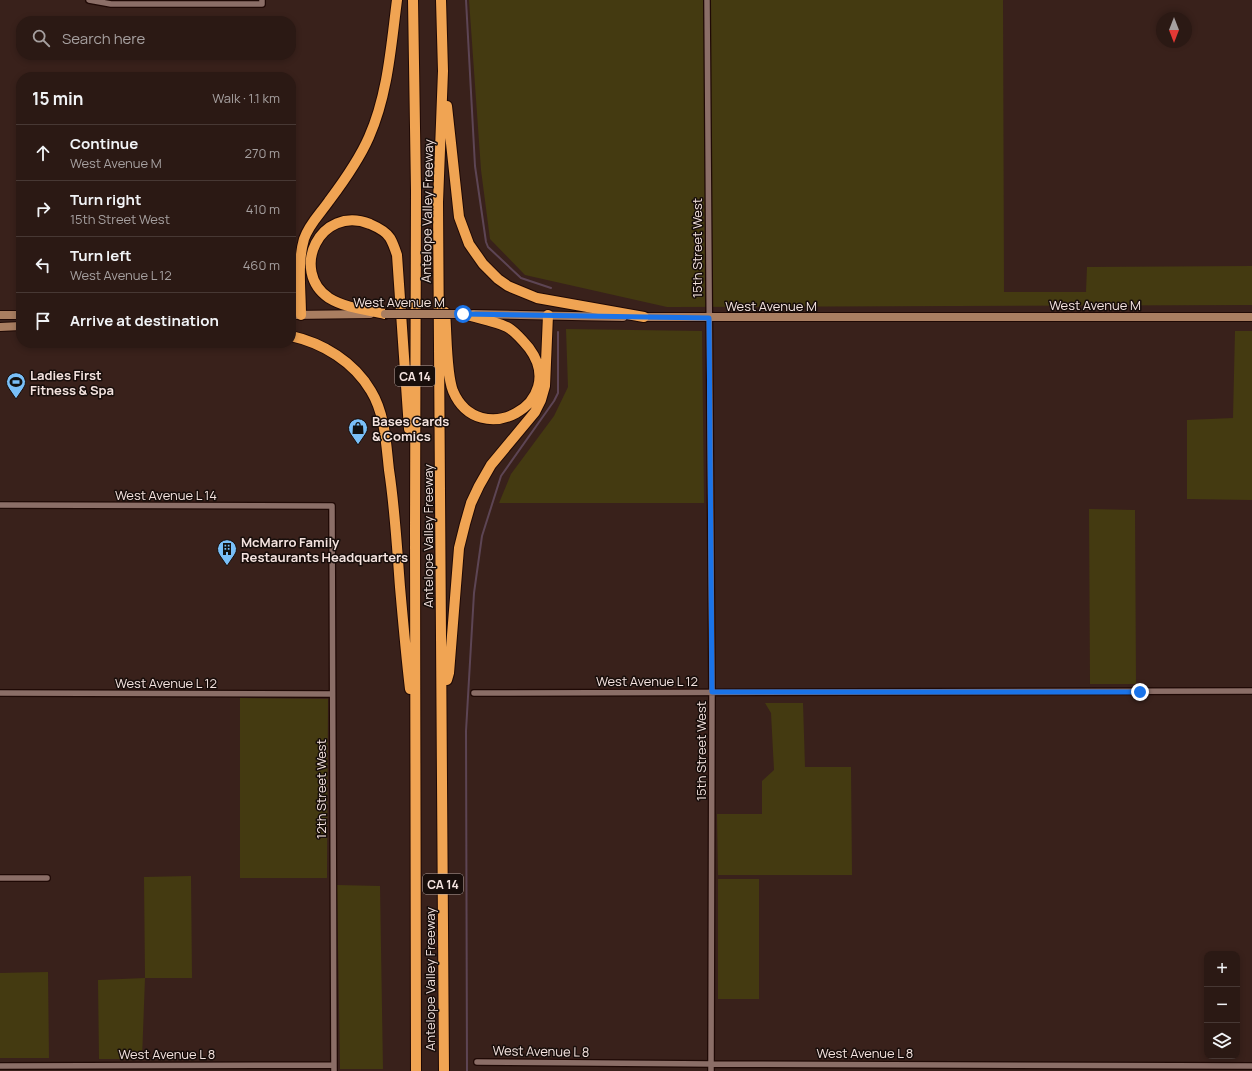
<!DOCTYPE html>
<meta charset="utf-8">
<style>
:root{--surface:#2b1914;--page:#372622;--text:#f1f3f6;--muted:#a6a0a0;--line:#473834}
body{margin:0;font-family:Manrope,sans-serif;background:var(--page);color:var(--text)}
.controls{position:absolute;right:12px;bottom:12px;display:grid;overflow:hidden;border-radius:8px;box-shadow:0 2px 6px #0003}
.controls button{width:36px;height:36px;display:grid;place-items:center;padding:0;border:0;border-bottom:1px solid var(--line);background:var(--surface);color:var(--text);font:20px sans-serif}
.compass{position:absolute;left:1156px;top:12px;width:36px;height:36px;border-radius:50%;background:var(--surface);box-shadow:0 2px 6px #0003;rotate:180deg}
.stop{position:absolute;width:12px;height:12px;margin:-9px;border:3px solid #1a73e8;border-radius:50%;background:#fff}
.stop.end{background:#1a73e8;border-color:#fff;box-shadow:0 1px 4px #0008}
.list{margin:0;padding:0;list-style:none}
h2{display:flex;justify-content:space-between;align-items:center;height:52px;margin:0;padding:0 16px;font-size:17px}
h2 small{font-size:13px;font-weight:400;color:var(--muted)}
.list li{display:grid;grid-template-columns:26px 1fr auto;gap:12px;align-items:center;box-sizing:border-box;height:56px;padding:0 16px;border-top:1px solid var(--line)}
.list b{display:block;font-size:15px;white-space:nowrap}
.list p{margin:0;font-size:13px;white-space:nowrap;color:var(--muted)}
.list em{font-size:13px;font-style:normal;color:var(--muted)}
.icon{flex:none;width:22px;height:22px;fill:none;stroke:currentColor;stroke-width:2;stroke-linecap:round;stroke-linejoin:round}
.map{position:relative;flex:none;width:1252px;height:1071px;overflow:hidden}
.search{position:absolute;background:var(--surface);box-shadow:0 2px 6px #0003;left:16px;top:16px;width:280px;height:44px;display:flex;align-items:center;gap:10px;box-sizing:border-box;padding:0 14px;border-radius:16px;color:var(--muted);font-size:15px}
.panel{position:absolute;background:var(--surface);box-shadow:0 2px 6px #0003;left:16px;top:72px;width:280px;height:276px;border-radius:16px}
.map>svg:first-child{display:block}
</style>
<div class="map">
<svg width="1252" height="1071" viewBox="0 0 1252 1071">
<rect width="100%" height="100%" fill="#39211b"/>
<path fill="#443a11" d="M469 0H1003L1004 292H1086L1087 267 1252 266V305L667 307 525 275 490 239 481 170Z
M566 329 702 331 704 503H499L511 474 554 416 568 387Z
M1235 331H1252V500L1187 499V420L1233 418Z
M1089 509 1135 510 1136 684H1090Z
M240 698 328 699 327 878H240Z
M765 703H803L805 767H851L852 875H718L717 814H762V781L774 770 771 713Z
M191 876 192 978H145L142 1059H99L98 980 145 978 144 877Z
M718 879H759V999H718Z
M337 885 380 886 383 1069H340Z
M48 972 49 1058H0V973Z"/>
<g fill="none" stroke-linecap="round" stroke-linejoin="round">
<path stroke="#5d4554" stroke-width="2" d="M466 0 475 166 486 242 488 247 521 278 551 288
M467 1071 466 731 474 593 482 536 501 476 554 401 558 393V332"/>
<defs>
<path id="minor" d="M89 0 111 4H262V0
M707 0 712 692 711 1071
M0 505 332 506 334 1071
M0 693 332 694
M474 693 1252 691
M0 878H47
M477 1062 711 1064 1252 1066
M0 1066 334 1065"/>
<path id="secondary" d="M473 314 623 317
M0 315H21
M291 315 370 314
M639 317H1252
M0 327 21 326"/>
<path id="motorway" d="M413 0 416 191 415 532 416 1071
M441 0 443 71 438 202 444 1071
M447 106 459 217 469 244 483 264 498 279 508 286 537 298 644 317
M445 312C447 333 446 373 453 391 479 452 570 403 529 348 524 342 513 330 507 327 497 322 475 317 463 314
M385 314C367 310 345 308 329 298 289 271 320 204 370 224 377 227 386 231 390 238 393 243 395 249 397 255L409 429
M301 315C301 291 297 263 304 239 309 224 320 214 329 201 344 181 359 160 369 137 388 94 391 46 397 0
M291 336C323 343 354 362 371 391 385 414 386 443 389 470 395 509 397 548 400 587 403 621 406 655 410 689
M447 680 449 673 459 548 465 524 471 503 479 486 491 465 535 412 541 400 545 386 548 315"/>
</defs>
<use href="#minor" stroke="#1f0905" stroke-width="8"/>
<use href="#secondary" stroke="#1f0905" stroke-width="10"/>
<use href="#motorway" stroke="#1f0905" stroke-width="12"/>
<use href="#minor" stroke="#8b6e67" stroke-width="5.5"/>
<use href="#secondary" stroke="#a97e61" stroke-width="8"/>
<use href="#motorway" stroke="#f0a453" stroke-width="10"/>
<defs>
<path id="secondary-bridge" d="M385 314H463"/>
</defs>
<use href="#secondary-bridge" stroke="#1f0905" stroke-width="10" stroke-linecap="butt"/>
<use href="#secondary-bridge" stroke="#a97e61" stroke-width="8"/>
</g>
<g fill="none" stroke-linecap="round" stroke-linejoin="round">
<path stroke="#1a73e8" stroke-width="5" d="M463 314 709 318 712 692H1140"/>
</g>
<defs>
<symbol id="stadium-pin" viewBox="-11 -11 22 30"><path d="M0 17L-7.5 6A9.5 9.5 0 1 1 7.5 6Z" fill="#79bff8" stroke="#180e0b"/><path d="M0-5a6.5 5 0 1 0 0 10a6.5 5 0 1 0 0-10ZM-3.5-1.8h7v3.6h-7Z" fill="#111"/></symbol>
<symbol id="shop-pin" viewBox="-11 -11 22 30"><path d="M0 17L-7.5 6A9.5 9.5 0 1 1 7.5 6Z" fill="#79bff8" stroke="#180e0b"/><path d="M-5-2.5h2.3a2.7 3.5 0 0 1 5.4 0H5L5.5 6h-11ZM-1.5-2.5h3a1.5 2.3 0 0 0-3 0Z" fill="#111"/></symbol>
<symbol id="building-pin" viewBox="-11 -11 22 30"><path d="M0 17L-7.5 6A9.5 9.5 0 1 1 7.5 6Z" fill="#79bff8" stroke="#180e0b"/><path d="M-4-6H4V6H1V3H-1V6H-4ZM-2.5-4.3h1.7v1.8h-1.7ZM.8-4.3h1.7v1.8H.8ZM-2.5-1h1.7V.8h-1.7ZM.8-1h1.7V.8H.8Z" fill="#111"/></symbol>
</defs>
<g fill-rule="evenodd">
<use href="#stadium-pin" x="5" y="371" width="22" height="30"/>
<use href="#shop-pin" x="347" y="417" width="22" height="30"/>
<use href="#building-pin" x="216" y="538" width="22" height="30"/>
</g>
<g text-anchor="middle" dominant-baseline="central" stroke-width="3" stroke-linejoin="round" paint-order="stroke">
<g fill="#180e0b" stroke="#b2a39f" stroke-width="1">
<rect x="395" y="366" width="40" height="20" rx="3"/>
<rect x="423" y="874" width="40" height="20" rx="3"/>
</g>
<g font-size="12" font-weight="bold" fill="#f4e3df">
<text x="415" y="376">CA 14</text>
<text x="443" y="884">CA 14</text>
</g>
<g font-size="13" fill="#f4e3df" stroke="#180e0b">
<text transform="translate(427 211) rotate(-89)">Antelope Valley Freeway</text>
<text transform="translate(697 248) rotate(-90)">15th Street West</text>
<text x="399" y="302">West Avenue M</text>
<text x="1095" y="305">West Avenue M</text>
<text x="771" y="306">West Avenue M</text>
<text x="166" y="495">West Avenue L 14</text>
<text transform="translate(428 536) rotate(-90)">Antelope Valley Freeway</text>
<text x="647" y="681">West Avenue L 12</text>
<text x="166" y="683">West Avenue L 12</text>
<text transform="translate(701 751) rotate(-90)">15th Street West</text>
<text transform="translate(321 789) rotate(-90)">12th Street West</text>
<text transform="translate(430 979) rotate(-90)">Antelope Valley Freeway</text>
<text transform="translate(541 1051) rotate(1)">West Avenue L 8</text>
<text x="865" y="1053">West Avenue L 8</text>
<text x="167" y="1054">West Avenue L 8</text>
</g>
<g font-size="13" font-weight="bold" fill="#f4e3df" stroke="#180e0b" text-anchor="start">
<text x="30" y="375">Ladies First<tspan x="30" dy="15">Fitness &amp; Spa</tspan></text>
<text x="372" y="421">Bases Cards<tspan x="372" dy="15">&amp; Comics</tspan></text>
<text x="241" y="542">McMarro Family<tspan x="241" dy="15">Restaurants Headquarters</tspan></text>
</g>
</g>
</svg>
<div class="controls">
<button>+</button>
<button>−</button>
<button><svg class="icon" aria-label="layers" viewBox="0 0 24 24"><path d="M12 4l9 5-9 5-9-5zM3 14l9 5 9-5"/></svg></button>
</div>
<svg class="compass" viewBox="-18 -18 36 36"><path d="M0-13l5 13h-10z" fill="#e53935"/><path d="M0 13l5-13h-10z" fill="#a6a0a0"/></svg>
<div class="stop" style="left:463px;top:314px"></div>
<div class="stop end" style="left:1140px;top:692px"></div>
<div class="search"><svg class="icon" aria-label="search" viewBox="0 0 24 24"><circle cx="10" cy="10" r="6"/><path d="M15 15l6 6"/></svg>Search here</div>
<section class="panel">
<h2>15 min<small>Walk · 1.1 km</small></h2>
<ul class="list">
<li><svg class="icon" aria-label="ahead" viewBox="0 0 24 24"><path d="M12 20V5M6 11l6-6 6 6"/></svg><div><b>Continue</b><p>West Avenue M</p></div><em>270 m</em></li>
<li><svg class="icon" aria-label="right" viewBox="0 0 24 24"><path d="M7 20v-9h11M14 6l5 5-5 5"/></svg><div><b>Turn right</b><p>15th Street West</p></div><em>410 m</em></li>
<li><svg class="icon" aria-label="left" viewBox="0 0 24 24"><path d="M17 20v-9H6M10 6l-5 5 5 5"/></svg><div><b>Turn left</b><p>West Avenue L 12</p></div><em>460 m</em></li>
<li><svg class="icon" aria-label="arrive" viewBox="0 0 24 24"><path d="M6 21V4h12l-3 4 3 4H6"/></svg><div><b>Arrive at destination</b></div></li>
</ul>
</section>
</div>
